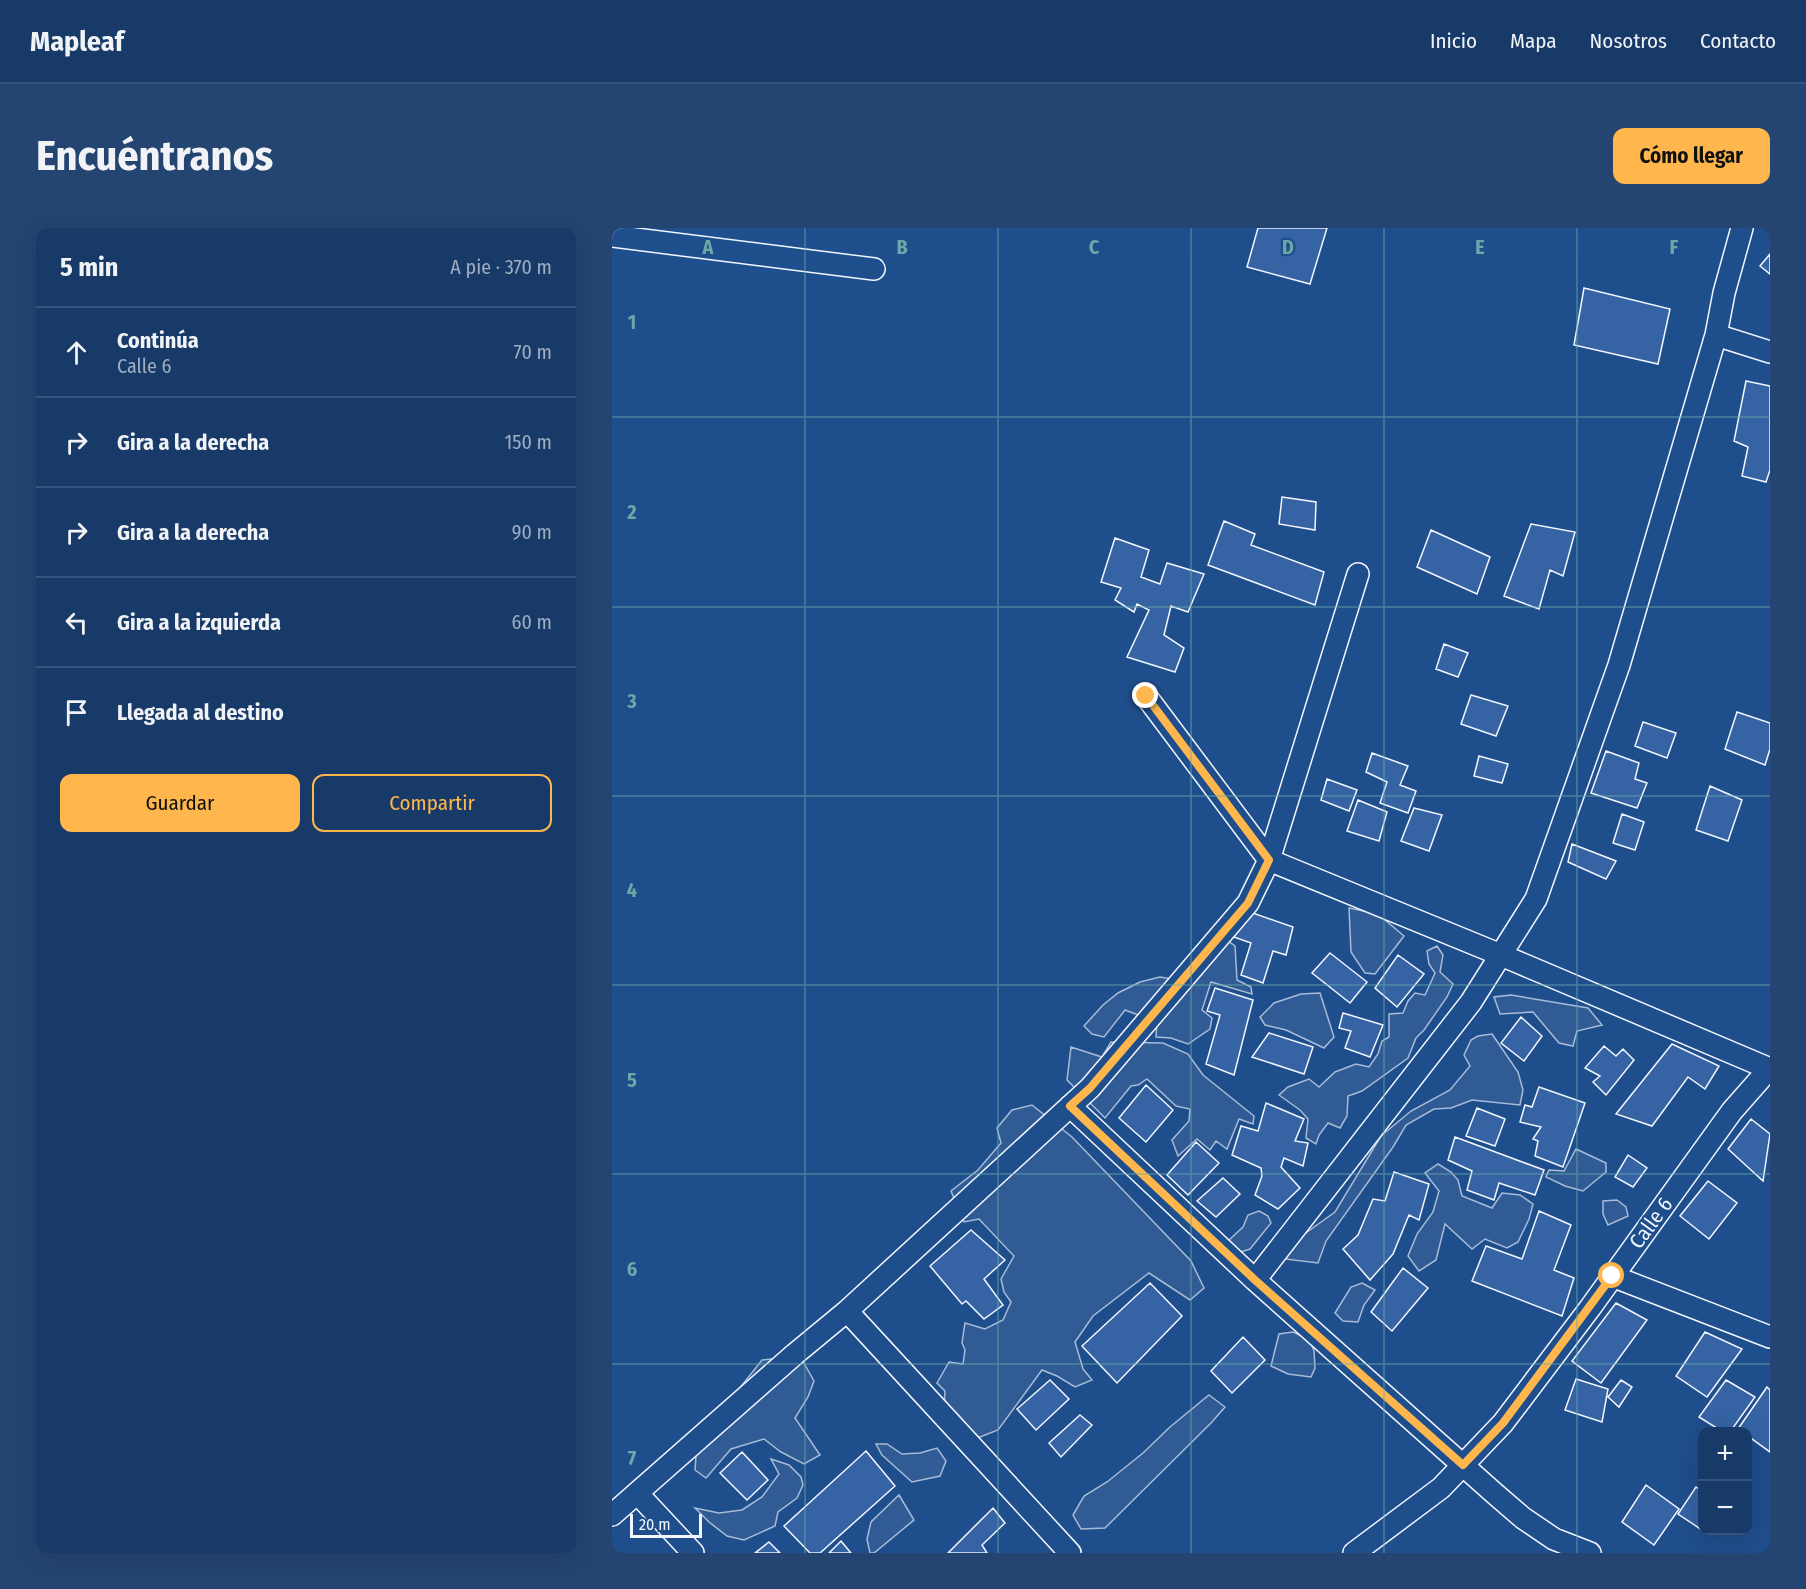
<!DOCTYPE html>
<html lang="es">
<meta charset="utf-8">
<style>
:root{--surface:#173a69;--page:#244571;--text:#f1f3f6;--muted:#9eadc0;--line:#36547d;--accent:#ffb74d}
body{margin:0;font-family:"Fira Sans Condensed",sans-serif;background:var(--page);color:var(--text)}
.controls{position:absolute;right:18px;bottom:18px;display:grid;overflow:hidden;border-radius:12px;box-shadow:0 6px 24px #0002}
.controls button{width:54px;height:54px;display:grid;place-items:center;padding:0;border:0;border-bottom:2px solid var(--line);background:var(--surface);color:var(--text);font:30px sans-serif}
.scale{position:absolute;left:18px;bottom:15px;width:72px;box-sizing:border-box;padding-left:6px;border:3px solid #f2f6ff;border-top:0;font-size:16px;line-height:21px;white-space:nowrap;color:#f2f6ff;-webkit-text-stroke:4px #1f4e8c;paint-order:stroke}
.stop{position:absolute;width:18px;height:18px;margin:-14px;border:4px solid #ffb74d;border-radius:50%;background:#fff}
.stop.end{background:#ffb74d;border-color:#fff;box-shadow:0 2px 6px #0008}
.list{margin:0;padding:0;list-style:none}
h2{display:flex;justify-content:space-between;align-items:center;height:78px;margin:0;padding:0 24px;font-size:26px}
h2 small{font-size:20px;font-weight:400;color:var(--muted)}
.list li{display:grid;grid-template-columns:39px 1fr auto;gap:18px;align-items:center;box-sizing:border-box;height:90px;padding:0 24px;border-top:2px solid var(--line)}
.list b{display:block;font-size:22px;white-space:nowrap}
.list p{margin:0;font-size:20px;white-space:nowrap;color:var(--muted)}
.list em{font-size:20px;font-style:normal;color:var(--muted)}
.actions{display:flex;gap:12px;padding:18px 24px}
.actions a{flex:1;padding:14px 0;border:2px solid var(--accent);border-radius:12px;text-align:center;font-size:21px;color:var(--accent)}
.actions .main{background:var(--accent);color:#111}
.icon{flex:none;width:33px;height:33px;fill:none;stroke:currentColor;stroke-width:2;stroke-linecap:round;stroke-linejoin:round}
.map{position:relative;flex:none;width:1158px;height:1325px;overflow:hidden;border-radius:12px}
header{display:flex;align-items:center;gap:36px;box-sizing:border-box;height:84px;padding:0 30px;background:var(--surface);border-bottom:2px solid var(--line)}
header strong{font-size:28px}
nav{display:flex;gap:33px;margin-inline-start:auto;font-size:21px}
.intro{display:flex;align-items:center;justify-content:space-between;box-sizing:border-box;height:144px;padding:0 36px}
h1{margin:0;font-size:42px}
.button{padding:15px 27px;border-radius:12px;background:var(--accent);color:#111;font-size:21px;font-weight:700}
main{display:flex;gap:36px;padding:0 36px}
aside{flex:1;background:var(--surface);border-radius:12px;box-shadow:0 6px 24px #0002}
.map>svg:first-child{display:block}
</style>
<header>
<strong>Mapleaf</strong>
<nav><a>Inicio</a><a>Mapa</a><a>Nosotros</a><a>Contacto</a></nav>
</header>
<div class="intro"><h1>Encuéntranos</h1><a class="button">Cómo llegar</a></div>
<main>
<aside>
<h2>5 min<small>A pie · 370 m</small></h2>
<ul class="list">
<li><svg class="icon" aria-label="ahead" viewBox="0 0 24 24"><path d="M12 20V5M6 11l6-6 6 6"/></svg><div><b>Continúa</b><p>Calle 6</p></div><em>70 m</em></li>
<li><svg class="icon" aria-label="right" viewBox="0 0 24 24"><path d="M7 20v-9h11M14 6l5 5-5 5"/></svg><div><b>Gira a la derecha</b></div><em>150 m</em></li>
<li><svg class="icon" aria-label="right" viewBox="0 0 24 24"><path d="M7 20v-9h11M14 6l5 5-5 5"/></svg><div><b>Gira a la derecha</b></div><em>90 m</em></li>
<li><svg class="icon" aria-label="left" viewBox="0 0 24 24"><path d="M17 20v-9H6M10 6l-5 5 5 5"/></svg><div><b>Gira a la izquierda</b></div><em>60 m</em></li>
<li><svg class="icon" aria-label="arrive" viewBox="0 0 24 24"><path d="M6 21V4h12l-3 4 3 4H6"/></svg><div><b>Llegada al destino</b></div></li>
</ul>
<div class="actions"><a class="main">Guardar</a><a>Compartir</a></div>
</aside>
<div class="map">
<svg width="1158" height="1325" viewBox="0 0 1158 1325">
<rect width="100%" height="100%" fill="#1f4e8c"/>
<path fill="#305b95" stroke="#a8bbd7" stroke-width="1.5" d="M737 680 766 686 792 708 763 746 753 745 739 724Z
M601 703 623 718 625 752 639 759 640 766 599 754 590 782 600 790 598 801 576 816 559 810 544 809 545 794 513 782 492 809 480 806 472 798 491 777 506 765 528 754 548 749 582 755 589 719Z
M825 718 831 727 828 744 841 756 835 769 812 802 804 810 796 830 750 863 736 868 735 888 728 900 716 895 707 907 704 916 694 910 696 891 688 882 667 867 676 859 697 851 707 859 723 844 744 836 757 839 766 826 770 813 777 809V786L791 785 796 773 803 765 813 767 823 745 817 736 815 723Z
M708 765 722 809 712 820 674 802 653 797 648 789 662 775 689 766Z
M899 767 976 780 990 797 965 803 961 818 947 815 921 784 888 786 882 769Z
M880 806 906 844 911 862 908 877 860 872 839 880 822 881 794 897 781 919 714 1013 706 1035 673 1031 684 1012 723 984 769 908 799 883 838 862 858 838 852 827 859 812 866 808Z
M499 814 551 815 576 826 591 847 642 888 641 896 627 891 615 921 604 913 598 922 585 911 566 928 560 912 577 893 578 881 564 878 535 851 526 857 519 858 493 890 455 852 459 819 490 829Z
M420 877 460 909 579 1033 592 1060 578 1072 537 1045 481 1088 463 1114 471 1141 480 1152 463 1159 445 1148 430 1142 386 1202 368 1209 335 1205 332 1179 333 1163 325 1155 337 1134 351 1136 353 1122 350 1115 353 1095 373 1101 391 1092 399 1074 392 1064 389 1051 402 1028 367 991 352 994 339 963 366 942 389 915 385 900 400 882Z
M964 921 994 935V944L971 963 953 958 934 949 937 942 952 943Z
M826 936 839 944 846 952 850 968 880 980 890 965 908 967 921 976 917 991 906 1014 895 1020 873 1011 860 1021 833 996 824 1032 807 1043 796 1028 805 1006 821 984 827 963 813 945Z
M1005 972 1014 979 1016 988 996 997 991 986V973Z
M647 983 656 988 659 995 638 1021 629 1024 615 1014 631 999 636 987Z
M750 1055 763 1062 752 1077 746 1094 731 1093 723 1085 739 1059Z
M681 1104 698 1112 702 1123 703 1140 699 1149 676 1146 659 1138 667 1106Z
M188 1128 202 1153 196 1169 183 1190 208 1227 192 1236 169 1224 152 1211 119 1221 94 1250 83 1242 85 1214 150 1132Z
M597 1167 613 1179 599 1195 493 1300 469 1301 461 1287 472 1268 495 1254 531 1225 558 1199Z
M264 1216H275L290 1226 308 1225 325 1220 334 1233 328 1248 300 1254 270 1227Z
M159 1231 177 1237 189 1249 191 1257 185 1270 166 1284 163 1298 132 1312 115 1308 97 1294 83 1280 107 1285 130 1282 150 1269 167 1246Z
M287 1267 302 1292 262 1325H258L255 1311 259 1294Z"/>
<path fill="#3563a3" stroke="#f2f6ff" stroke-width="1.5" d="M646 0H715L698 56 635 39Z
M1158 26V46L1148 38Z
M972 60 1058 81 1046 136 962 117Z
M1134 153 1158 158V242L1154 254 1130 248 1136 219 1122 213Z
M670 269 704 274 703 302 667 296Z
M612 293 643 306 639 317 712 344 703 377 596 337Z
M919 296 963 304 951 348 938 342 927 381 892 368Z
M819 302 878 329 865 366 805 339Z
M503 310 537 322 529 349 548 356 555 335 592 346 576 384 559 378 552 407 572 420 563 444 515 429 537 382 525 376 522 384 503 372 509 360 489 354Z
M832 416 856 425 846 449 824 441Z
M859 467 896 478 884 508 849 496Z
M1125 484 1158 495V521L1153 537 1113 521Z
M1031 494 1064 505 1055 530 1023 518Z
M994 523 1027 535 1023 551 1035 555 1025 580 979 565Z
M760 525 796 538 788 557 804 563 796 585 768 575 775 554 754 544Z
M867 528 896 536 890 555 862 548Z
M715 551 745 562 737 583 709 572Z
M1098 558 1130 572 1116 613 1084 602Z
M746 572 775 584 767 613 735 603Z
M802 580 830 587 817 623 789 613Z
M1010 586 1032 594 1023 622 1001 615Z
M960 616 1004 633 994 651 956 634Z
M635 683 681 699 674 727 661 723 651 755 629 747 639 715 616 707Z
M718 725 755 754 738 775 700 745Z
M786 727 812 746 785 779 763 760Z
M603 760 641 772 622 847 594 836 608 787 595 783Z
M731 785 771 797 758 829 733 820 739 803 727 800Z
M909 789 930 808 912 833 889 815Z
M657 805 701 819 692 846 640 829Z
M1060 816 1107 838 1093 861 1076 849 1040 898 1004 886Z
M992 818 1004 828 1011 821 1022 832 994 867 981 854 988 848 973 840Z
M534 857 561 882 534 914 507 890Z
M927 859 973 875 951 939 923 928 926 913 921 911 929 899 908 894 913 877 920 879Z
M654 875 692 891 683 913 696 915 691 938 672 930 669 939 688 960 666 981 643 967 650 948 649 940 620 927 629 898 646 903Z
M865 880 893 891 883 918 854 908Z
M1139 891 1158 906 1151 953 1116 921Z
M843 909 932 942 923 967 887 955 882 972 855 962 860 943 836 932Z
M584 914 607 935 576 967 555 947Z
M1016 927 1035 940 1021 959 1003 949Z
M782 944 817 956 807 992 797 987 781 1026 758 1052 731 1021 746 1007 761 971 773 973Z
M611 950 628 966 604 989 585 973Z
M1096 953 1125 975 1097 1011 1068 988Z
M927 983 959 997 942 1042 962 1050 950 1088 860 1053 874 1018 910 1031Z
M359 1002 393 1032 372 1051 391 1077 372 1091 354 1073 350 1076 318 1038Z
M791 1040 816 1060 780 1103 759 1084Z
M538 1055 570 1088 505 1155 470 1118Z
M1004 1075 1035 1092 989 1155 960 1133Z
M1093 1104 1130 1121 1095 1169 1064 1148Z
M631 1109 653 1132 620 1165 599 1143Z
M964 1151 996 1161 990 1194 953 1182Z
M438 1152 457 1171 424 1202 405 1181Z
M1009 1152 1020 1159 1007 1179 996 1169Z
M1114 1152 1143 1169 1118 1204H1111L1087 1189Z
M1155 1159 1158 1162V1224L1136 1208V1204H1129L1126 1201Z
M468 1187 480 1197 449 1229 437 1215Z
M254 1223 283 1258 208 1325H198L172 1298Z
M130 1224 156 1252 135 1272 108 1245Z
M1034 1257 1067 1281 1042 1317 1010 1294Z
M1084 1259 1090 1263V1302L1066 1286Z
M381 1280 393 1295 370 1317 375 1325H336Z
M229 1313 239 1325H217Z
M157 1314 168 1325H143Z"/>
<g fill="none" stroke-linecap="round" stroke-linejoin="round">
<defs>
<path id="minor" d="M0 8 262 41
M1104 107 1158 124
M534 468 657 632 889 727 1158 841
M458 878 643 1052 882 1265 911 1290 942 1311 978 1325
M1000 1048 1158 1109
M643 1052 859 774 924 671 1007 437 1104 107 1112 65 1130 0
M235 1083 458 1325
M25 1265 81 1325
M0 1287 183 1126 235 1083 478 860 636 675 657 632 746 346
M742 1325 829 1260 891 1195 978 1080 1120 883 1158 840"/>
</defs>
<use href="#minor" stroke="#f2f6ff" stroke-width="24"/>
<use href="#minor" stroke="#1f4e8c" stroke-width="21"/>
</g>
<g fill="none" stroke-linecap="round" stroke-linejoin="round">
<path stroke="#ffb74d" stroke-width="8" d="M534 468 657 632 636 675 478 860 458 878 643 1052 851 1237 891 1195 1000 1048"/>
</g>
<path fill="none" stroke="#6aa9a8" stroke-width="1.5" stroke-opacity="0.55" d="M193 0V1325M386 0V1325M579 0V1325M772 0V1325M965 0V1325M0 189H1158M0 379H1158M0 568H1158M0 757H1158M0 946H1158M0 1136H1158"/>
<g text-anchor="middle" dominant-baseline="central" stroke-width="4.5" stroke-linejoin="round" paint-order="stroke">
<g font-size="21" fill="#f2f6ff" stroke="#1f4e8c">
<text transform="translate(1039 995) rotate(-54)">Calle 6</text>
</g>
</g>
<g font-size="20" text-anchor="middle" font-weight="bold" fill="#6aa9a8" stroke="#1f4e8c" stroke-width="4.5" stroke-linejoin="round" paint-order="stroke">
<text x="96" y="26">A</text>
<text x="290" y="26">B</text>
<text x="482" y="26">C</text>
<text x="676" y="26">D</text>
<text x="868" y="26">E</text>
<text x="1062" y="26">F</text>
<text x="20" y="101">1</text>
<text x="20" y="291">2</text>
<text x="20" y="480">3</text>
<text x="20" y="669">4</text>
<text x="20" y="859">5</text>
<text x="20" y="1048">6</text>
<text x="20" y="1237">7</text>
</g>
</svg>
<div class="controls">
<button>+</button>
<button>−</button>
</div>
<div class="scale">20 m</div>
<div class="stop" style="left:1000px;top:1048px"></div>
<div class="stop end" style="left:534px;top:468px"></div>
</div>
</main>
